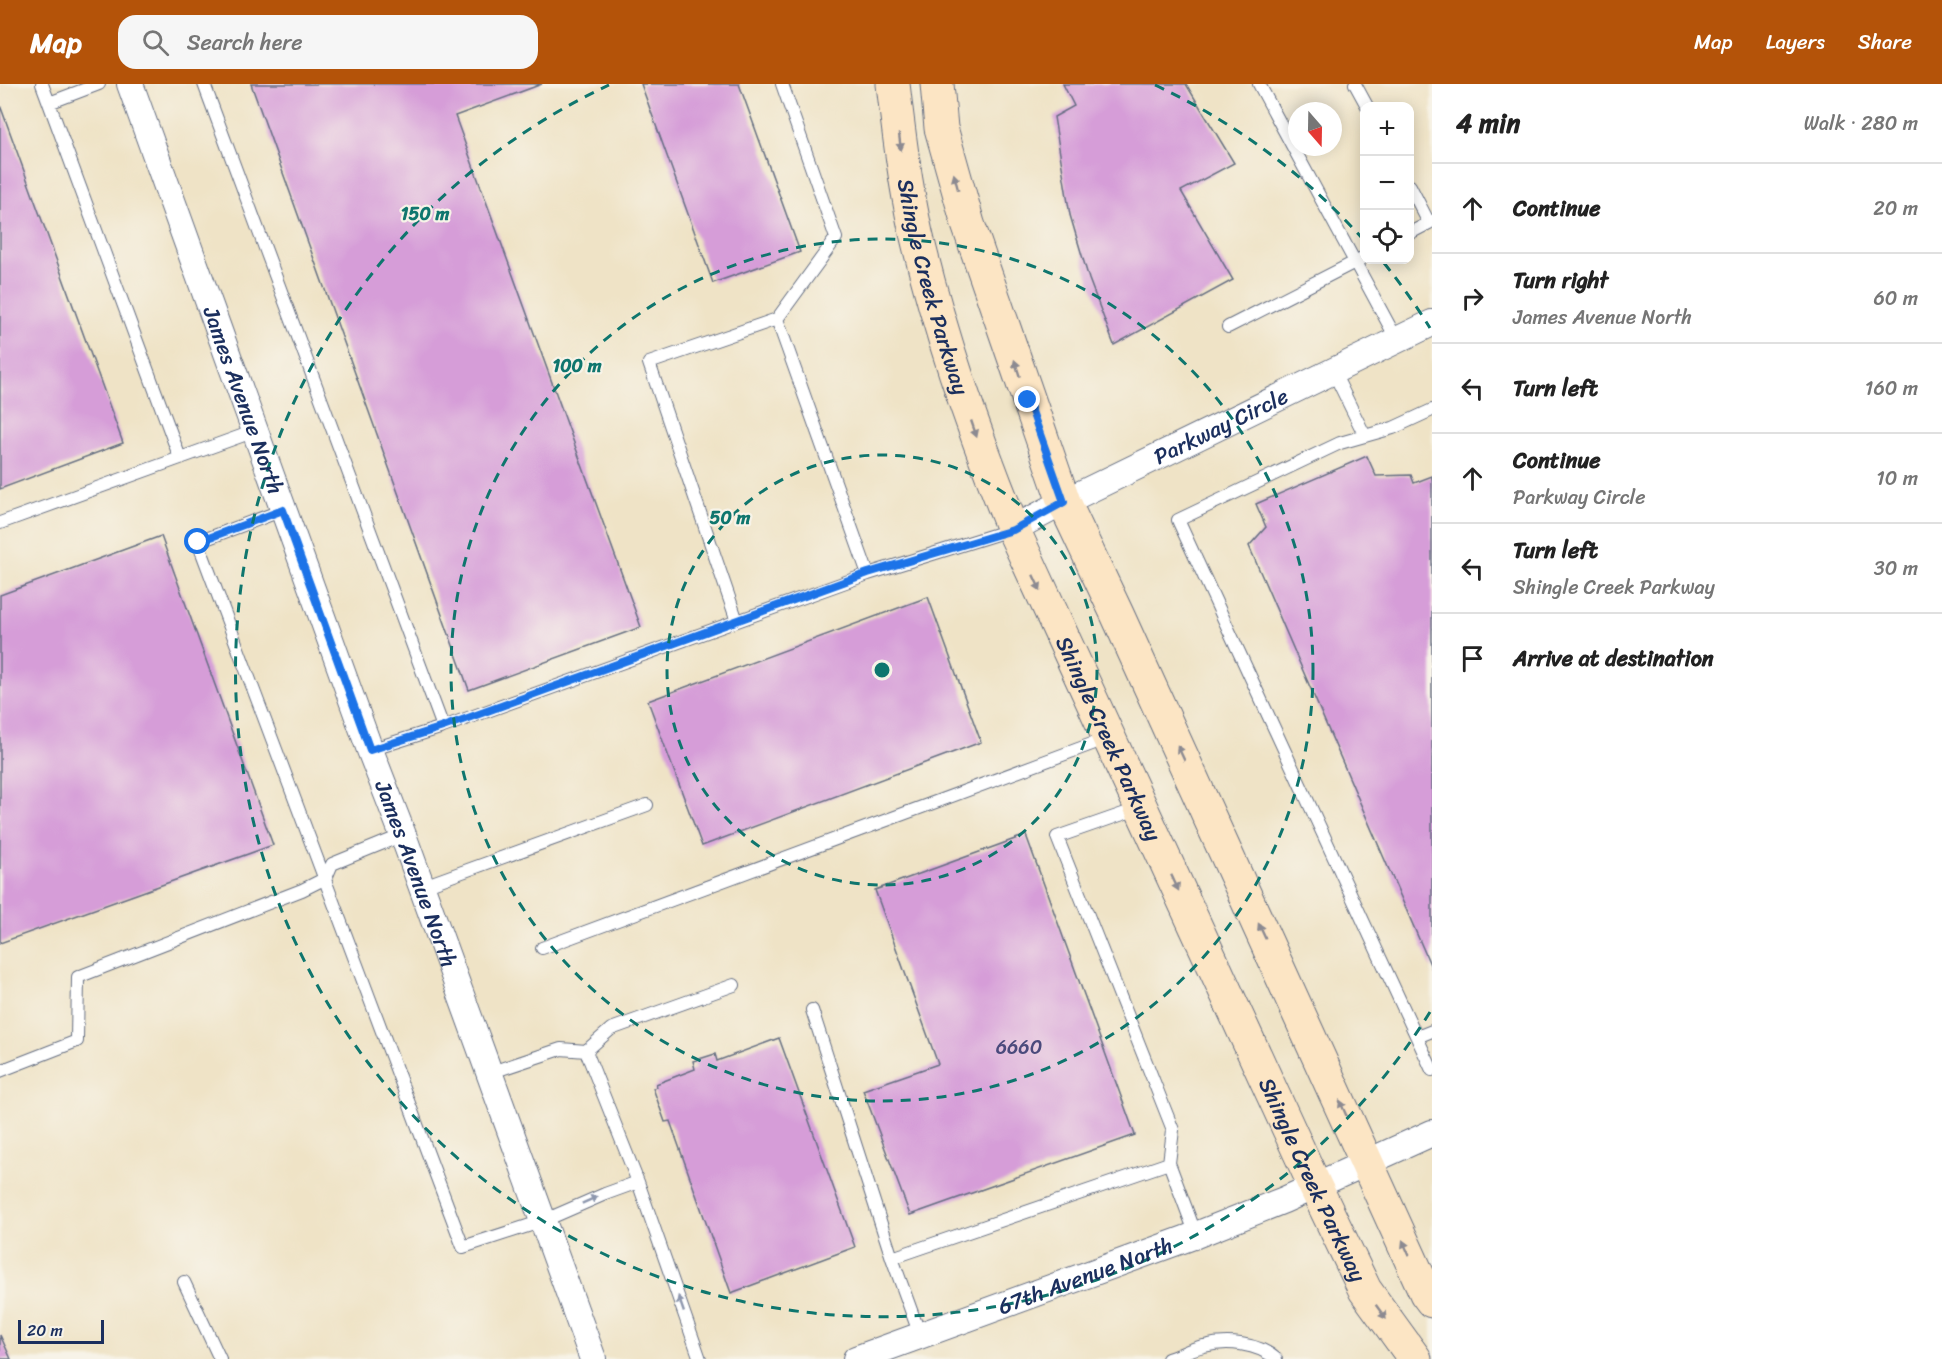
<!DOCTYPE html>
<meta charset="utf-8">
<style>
:root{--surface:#fff;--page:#f6f6f6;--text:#222;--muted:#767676;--line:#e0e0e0;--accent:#b45309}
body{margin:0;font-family:Sriracha,sans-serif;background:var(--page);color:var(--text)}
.controls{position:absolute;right:18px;top:18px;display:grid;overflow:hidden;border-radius:12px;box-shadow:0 3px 15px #0003}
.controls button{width:54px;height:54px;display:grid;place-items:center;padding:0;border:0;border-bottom:2px solid var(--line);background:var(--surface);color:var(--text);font:30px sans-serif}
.compass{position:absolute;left:1288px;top:18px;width:54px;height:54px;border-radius:50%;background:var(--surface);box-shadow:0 3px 15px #0003;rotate:160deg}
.scale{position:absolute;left:18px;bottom:15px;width:86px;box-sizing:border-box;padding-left:6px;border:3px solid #1b2f5e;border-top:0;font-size:16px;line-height:21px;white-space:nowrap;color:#1b2f5e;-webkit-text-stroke:4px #f7f3e8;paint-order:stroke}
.stop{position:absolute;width:18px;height:18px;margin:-14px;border:4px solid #1a73e8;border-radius:50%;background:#fff}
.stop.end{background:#1a73e8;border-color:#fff;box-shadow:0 2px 6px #0008}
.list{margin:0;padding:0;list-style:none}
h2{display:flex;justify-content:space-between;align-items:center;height:78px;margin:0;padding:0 24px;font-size:26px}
h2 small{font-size:20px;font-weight:400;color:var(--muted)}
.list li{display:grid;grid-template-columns:39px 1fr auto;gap:18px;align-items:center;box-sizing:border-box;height:90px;padding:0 24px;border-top:2px solid var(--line)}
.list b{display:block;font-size:22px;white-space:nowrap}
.list p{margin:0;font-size:20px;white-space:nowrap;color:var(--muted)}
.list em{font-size:20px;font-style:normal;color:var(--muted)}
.icon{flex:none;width:33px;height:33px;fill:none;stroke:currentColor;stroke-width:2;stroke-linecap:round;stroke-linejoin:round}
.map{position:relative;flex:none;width:1432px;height:1275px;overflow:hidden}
header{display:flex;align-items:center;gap:36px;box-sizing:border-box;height:84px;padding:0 30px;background:var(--accent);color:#fff}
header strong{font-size:28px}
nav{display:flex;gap:33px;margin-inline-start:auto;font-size:21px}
.search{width:420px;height:54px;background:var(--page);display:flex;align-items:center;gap:15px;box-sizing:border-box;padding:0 21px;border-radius:18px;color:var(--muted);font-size:22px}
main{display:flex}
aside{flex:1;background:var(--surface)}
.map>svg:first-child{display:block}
</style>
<header>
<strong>Map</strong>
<div class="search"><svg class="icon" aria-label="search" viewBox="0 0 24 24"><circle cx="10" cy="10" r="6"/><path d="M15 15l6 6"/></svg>Search here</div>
<nav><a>Map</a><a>Layers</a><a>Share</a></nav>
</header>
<main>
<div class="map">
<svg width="1432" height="1275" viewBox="0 0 1432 1275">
<rect width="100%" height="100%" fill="#f7f3e8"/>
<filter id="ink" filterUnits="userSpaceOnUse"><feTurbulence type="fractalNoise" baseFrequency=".0167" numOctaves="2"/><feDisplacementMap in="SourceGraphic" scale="12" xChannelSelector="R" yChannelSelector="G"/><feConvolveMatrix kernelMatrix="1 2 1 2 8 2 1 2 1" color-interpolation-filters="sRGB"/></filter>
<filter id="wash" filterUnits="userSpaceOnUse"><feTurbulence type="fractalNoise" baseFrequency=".008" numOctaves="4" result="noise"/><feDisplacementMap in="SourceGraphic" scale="24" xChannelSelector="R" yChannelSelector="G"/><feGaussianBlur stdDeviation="1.35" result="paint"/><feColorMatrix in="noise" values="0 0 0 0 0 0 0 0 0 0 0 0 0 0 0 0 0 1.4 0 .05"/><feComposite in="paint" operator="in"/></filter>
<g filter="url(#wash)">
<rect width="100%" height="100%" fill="#efe3c6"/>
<g id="blocks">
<path fill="#d69dd8" d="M251 0H542L455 32 641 543 469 606Z
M641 0H739L800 168 713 199Z
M1063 0H1186L1234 79 1181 107 1233 196 1114 261 1089 195 1070 131 1054 33 1074 22Z
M0 21 123 359 0 405Z
M1367 372 1376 392 1411 391 1414 399 1432 392V885L1249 462 1266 443 1256 420Z
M161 452 273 761 0 859V511Z
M928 513 981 658 702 762 648 617Z
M1026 751 1135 1051 910 1131 863 1006 938 980 875 806Z
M779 954 855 1163 731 1209 670 1037 665 1038 653 1004 657 1003 656 1000 695 985 693 977 715 970 717 977Z
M0 1251 11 1275H0Z"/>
</g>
</g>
<g filter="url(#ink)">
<use href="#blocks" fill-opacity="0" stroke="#656e82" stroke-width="1.5"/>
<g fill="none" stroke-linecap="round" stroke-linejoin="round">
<defs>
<path id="lane" d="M42 0 180 374
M204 0 443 643 370 666
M782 0 836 154 777 235 868 490 1013 445
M1259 0 1355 178 1364 173
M1355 0 1367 22
M49 19 99 0
M1410 102 1429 139 1432 137
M1410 149 1429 139
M1228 243 1355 178 1397 256
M1333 287 1365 352
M1432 326 1393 344 1340 359 1178 436 1432 986
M283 426 198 458 463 1163 543 1137 605 1110 638 1098
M0 439 255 347
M737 537 649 279 777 235
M443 643 868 490
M1140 724 1057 753 1173 1046 1169 1079
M421 803 647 721
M542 864 1108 654
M812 926 892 1174
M1417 953 1432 947
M586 967 611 945 734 901
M0 987 77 957 78 893 302 806 326 794 332 780 403 751
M489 989 561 965 586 967 638 1098 700 1275
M184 1198 220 1275
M920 1251 892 1174 1169 1079 1196 1151
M1168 1275C1180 1271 1192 1264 1204 1262 1227 1256 1258 1259 1276 1275"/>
<g id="street">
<path id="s1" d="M130 0 370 666 403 751 593 1275"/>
<path id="s2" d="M1013 445 1064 418 1432 239"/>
<path id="s3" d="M856 1275 1196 1151 1284 1116 1432 1049"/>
</g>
<g id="secondary">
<path id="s4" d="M893 0C899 50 905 100 916 149 940 251 974 349 1013 445L1315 1102 1365 1206 1415 1275"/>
<path d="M937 0 941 44 968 140 1064 418 1117 530 1426 1209 1432 1217"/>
</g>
</defs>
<use href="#lane" stroke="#656e82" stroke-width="14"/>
<use href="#street" stroke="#656e82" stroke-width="28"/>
<use href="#secondary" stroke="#656e82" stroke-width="35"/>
<use href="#lane" stroke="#fff" stroke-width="12"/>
<use href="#street" stroke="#fff" stroke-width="26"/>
<use href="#secondary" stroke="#fce5c4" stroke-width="33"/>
</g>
<defs><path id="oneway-solid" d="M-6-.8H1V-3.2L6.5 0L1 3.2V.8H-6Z" transform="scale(1.5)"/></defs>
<g fill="#8c8a91">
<use href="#oneway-solid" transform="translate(900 58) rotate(83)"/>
<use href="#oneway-solid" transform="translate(956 98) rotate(-105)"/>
<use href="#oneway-solid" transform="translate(1017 284) rotate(-108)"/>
<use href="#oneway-solid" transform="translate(974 345) rotate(71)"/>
<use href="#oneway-solid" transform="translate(1037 499) rotate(65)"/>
<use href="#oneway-solid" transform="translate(1181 669) rotate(-115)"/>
<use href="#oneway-solid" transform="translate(1175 799) rotate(65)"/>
<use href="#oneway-solid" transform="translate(1262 847) rotate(-115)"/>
<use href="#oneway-solid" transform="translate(1343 1024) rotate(-114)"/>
<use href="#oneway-solid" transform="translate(1406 1164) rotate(-114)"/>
<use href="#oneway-solid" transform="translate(1381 1228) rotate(54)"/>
</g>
<g fill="#8d97ae">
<use href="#oneway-solid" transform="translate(590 1116) rotate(-24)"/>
<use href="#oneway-solid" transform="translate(681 1220) rotate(-109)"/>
</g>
</g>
<g fill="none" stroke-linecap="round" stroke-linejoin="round" filter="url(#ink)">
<path stroke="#1a73e8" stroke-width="8" d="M198 458 283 426 370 666 443 643 868 489 1013 446 1064 418 1028 316"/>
</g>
<g fill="none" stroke="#0f766e" stroke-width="3" stroke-dasharray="10 8">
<circle cx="882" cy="586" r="215"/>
<circle cx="882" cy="586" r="431"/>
<path d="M1430 928A646 646 0 1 1 609 1M1155 1A646 646 0 0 1 1362 154M1384 179A646 646 0 0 1 1430 244"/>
</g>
<g text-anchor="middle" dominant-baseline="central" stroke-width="4.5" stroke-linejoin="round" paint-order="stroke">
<g font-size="20" fill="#4a4a7c">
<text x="1019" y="963">6660</text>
</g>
<g font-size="22" fill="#1b2f5e" stroke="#f7f3e8">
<text stroke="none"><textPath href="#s4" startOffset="207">Shingle Creek Parkway</textPath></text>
<text stroke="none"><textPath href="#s1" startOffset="336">James Avenue North</textPath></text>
<text stroke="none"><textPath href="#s2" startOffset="232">Parkway Circle</textPath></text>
<text stroke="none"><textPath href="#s4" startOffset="693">Shingle Creek Parkway</textPath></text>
<text stroke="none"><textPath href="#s1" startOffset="840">James Avenue North</textPath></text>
<text stroke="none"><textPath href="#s4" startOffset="1179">Shingle Creek Parkway</textPath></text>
<text stroke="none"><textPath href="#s3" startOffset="244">67th Avenue North</textPath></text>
</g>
</g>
<circle cx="882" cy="586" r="9" fill="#0f766e" stroke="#f7f3e8" stroke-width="3"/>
<g font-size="18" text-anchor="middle" font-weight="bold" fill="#0f766e" stroke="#f7f3e8" stroke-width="4.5" stroke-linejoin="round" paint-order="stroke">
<text x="425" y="136">150 m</text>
<text x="577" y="288">100 m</text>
<text x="730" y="440">50 m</text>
</g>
</svg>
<div class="controls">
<button>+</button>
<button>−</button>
<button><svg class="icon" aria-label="locate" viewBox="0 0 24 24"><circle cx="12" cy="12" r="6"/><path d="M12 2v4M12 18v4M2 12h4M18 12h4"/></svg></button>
</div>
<svg class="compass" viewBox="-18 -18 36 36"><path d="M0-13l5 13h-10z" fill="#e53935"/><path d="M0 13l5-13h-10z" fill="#767676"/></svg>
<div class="scale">20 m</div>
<div class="stop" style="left:198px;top:458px"></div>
<div class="stop end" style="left:1028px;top:316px"></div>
</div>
<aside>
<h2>4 min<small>Walk · 280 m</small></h2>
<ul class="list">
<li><svg class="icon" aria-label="ahead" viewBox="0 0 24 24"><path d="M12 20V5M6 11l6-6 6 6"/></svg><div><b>Continue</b></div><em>20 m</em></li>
<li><svg class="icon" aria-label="right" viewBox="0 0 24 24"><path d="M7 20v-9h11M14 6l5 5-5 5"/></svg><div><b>Turn right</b><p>James Avenue North</p></div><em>60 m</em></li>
<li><svg class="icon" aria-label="left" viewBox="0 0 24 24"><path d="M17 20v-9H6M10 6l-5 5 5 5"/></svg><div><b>Turn left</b></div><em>160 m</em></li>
<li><svg class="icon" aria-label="ahead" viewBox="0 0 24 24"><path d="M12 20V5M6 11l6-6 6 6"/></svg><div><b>Continue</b><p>Parkway Circle</p></div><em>10 m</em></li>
<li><svg class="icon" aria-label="left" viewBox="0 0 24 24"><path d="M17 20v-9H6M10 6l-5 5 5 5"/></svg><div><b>Turn left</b><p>Shingle Creek Parkway</p></div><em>30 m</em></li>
<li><svg class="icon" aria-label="arrive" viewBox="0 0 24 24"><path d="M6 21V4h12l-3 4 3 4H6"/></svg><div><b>Arrive at destination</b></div></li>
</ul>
</aside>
</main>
